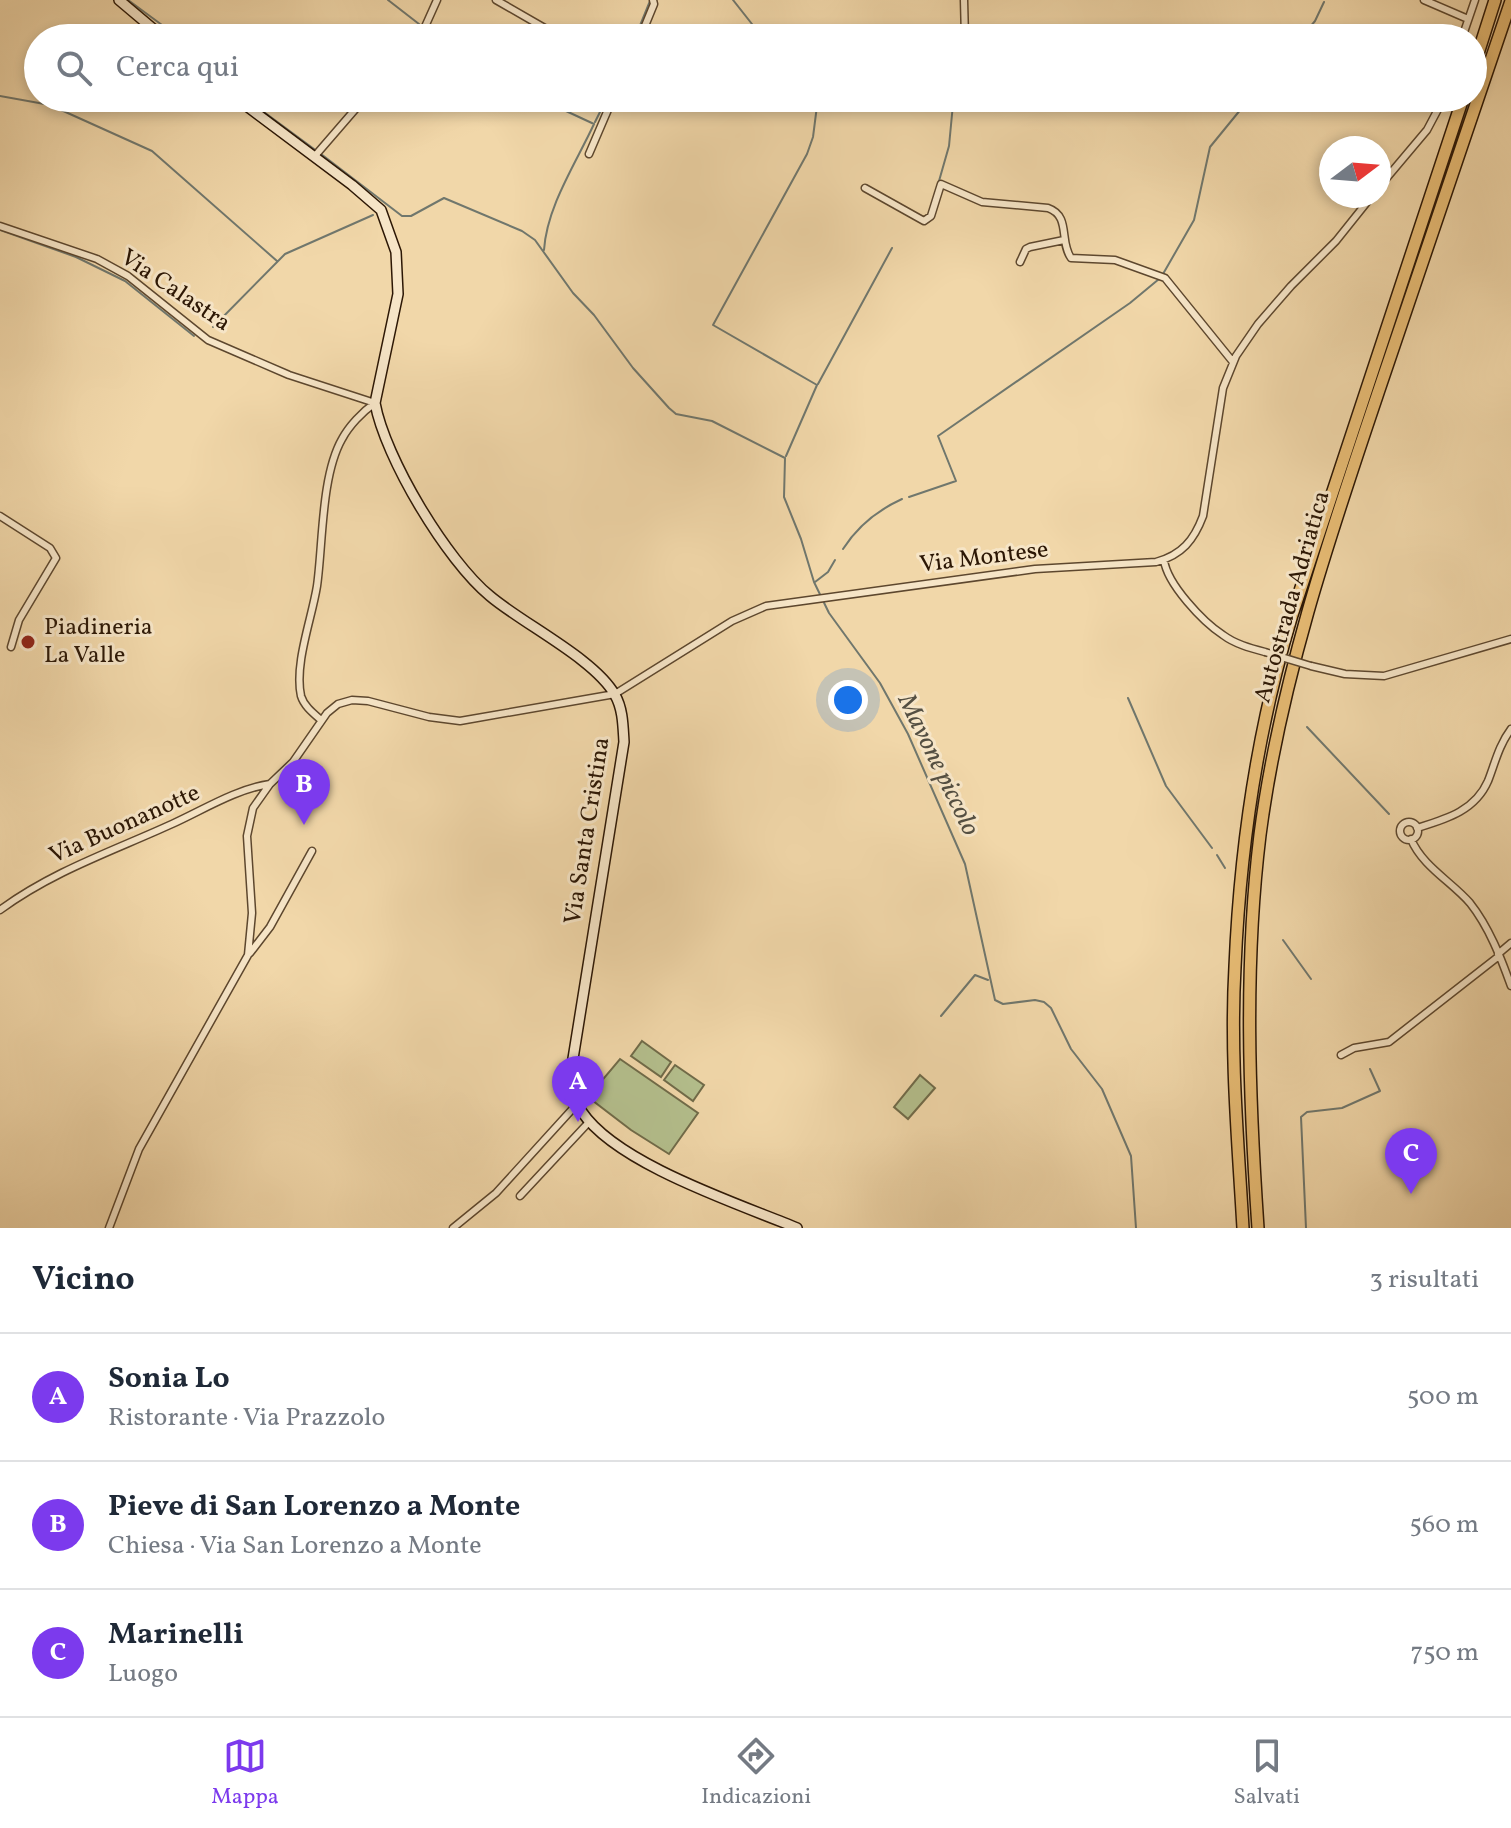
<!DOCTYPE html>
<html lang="it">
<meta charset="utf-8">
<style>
:root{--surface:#fff;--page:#f6f6f7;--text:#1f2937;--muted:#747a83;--line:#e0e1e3;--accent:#7c3aed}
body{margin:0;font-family:Vollkorn,serif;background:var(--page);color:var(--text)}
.compass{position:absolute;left:1319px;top:136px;width:72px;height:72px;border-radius:50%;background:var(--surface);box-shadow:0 4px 12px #0003;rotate:74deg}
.you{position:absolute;left:848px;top:700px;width:28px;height:28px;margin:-20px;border:6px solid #fff;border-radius:50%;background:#1a73e8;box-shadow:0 0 0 12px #1a73e833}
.badge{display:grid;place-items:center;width:52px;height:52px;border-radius:50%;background:var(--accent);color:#fff;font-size:26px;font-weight:700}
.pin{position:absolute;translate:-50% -66px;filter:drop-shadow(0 2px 4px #0008)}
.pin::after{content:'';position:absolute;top:42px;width:28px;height:24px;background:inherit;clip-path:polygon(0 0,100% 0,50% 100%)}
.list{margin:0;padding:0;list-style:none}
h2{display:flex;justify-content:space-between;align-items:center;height:104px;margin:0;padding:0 32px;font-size:34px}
h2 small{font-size:26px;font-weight:400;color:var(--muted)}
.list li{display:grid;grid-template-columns:52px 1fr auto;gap:24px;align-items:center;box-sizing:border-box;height:128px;padding:0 32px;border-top:2px solid var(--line)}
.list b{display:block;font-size:30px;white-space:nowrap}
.list p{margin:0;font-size:26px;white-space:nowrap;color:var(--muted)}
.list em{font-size:26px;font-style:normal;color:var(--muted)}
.icon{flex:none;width:44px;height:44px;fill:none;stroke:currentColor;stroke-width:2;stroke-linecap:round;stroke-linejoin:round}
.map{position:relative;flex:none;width:1511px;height:1228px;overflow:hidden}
.search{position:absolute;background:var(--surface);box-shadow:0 4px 12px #0003;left:24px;right:24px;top:24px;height:88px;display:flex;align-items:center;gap:20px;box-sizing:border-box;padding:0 28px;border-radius:44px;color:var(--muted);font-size:30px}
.sheet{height:488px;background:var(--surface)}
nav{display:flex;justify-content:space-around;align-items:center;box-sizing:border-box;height:112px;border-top:2px solid var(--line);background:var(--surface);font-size:22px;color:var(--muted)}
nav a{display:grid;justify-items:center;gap:4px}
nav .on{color:var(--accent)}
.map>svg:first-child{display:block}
</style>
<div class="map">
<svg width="1511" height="1228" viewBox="0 0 1511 1228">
<rect width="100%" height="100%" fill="#f1d7a9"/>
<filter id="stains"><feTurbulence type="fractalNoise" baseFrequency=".0025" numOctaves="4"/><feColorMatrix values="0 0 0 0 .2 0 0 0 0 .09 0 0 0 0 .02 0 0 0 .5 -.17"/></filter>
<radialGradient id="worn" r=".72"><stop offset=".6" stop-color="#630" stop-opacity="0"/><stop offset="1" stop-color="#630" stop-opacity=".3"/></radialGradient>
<path fill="#b4bf8d" stroke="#706b49" stroke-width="2" d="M642 1041 671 1062 661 1077 631 1056Z
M620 1059 698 1113 669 1154 631 1130 588 1097Z
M675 1065 704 1085 693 1101 664 1080Z
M920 1075 935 1088 908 1119 894 1107Z"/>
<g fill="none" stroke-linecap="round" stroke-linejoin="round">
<path stroke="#70776d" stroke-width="2" d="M128 0 162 25 175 38
M388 0 419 24
M733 0 763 38
M426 32 436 38
M635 38 650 1
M1301 38 1315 21 1324 2
M0 96 50 105 152 151 277 261
M245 98 314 149
M538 98 594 124C576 163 547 206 544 250
M595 122 607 98
M321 154 402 216H411L444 198 522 231 535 240 573 293 594 315 633 368 669 408 676 414 712 421 785 458 784 497 801 539 814 582 829 613 880 683 908 734 965 864 995 1000 1003 1004 1035 1000 1044 1002 1051 1008 1071 1049 1102 1089 1131 1156 1136 1228
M939 181 949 146 953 104
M0 230 76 257 125 281 194 336
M1163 274 1194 220 1210 147 1250 98
M213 327 285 254 373 215
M818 384 892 248
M786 456 817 385 713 325 807 154 813 137 818 98
M909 497 956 481 938 436 1130 303 1159 279
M843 549C857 527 878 510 902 499
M815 582 828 572 835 560
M1128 698 1166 786 1212 848
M1307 727 1389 814
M1217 855 1225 868
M1283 940 1311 979
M941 1016 975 975 988 980
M1306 1228 1301 1117 1307 1112 1342 1108 1380 1091 1370 1069"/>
<defs>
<path id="street" d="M496 0 562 38
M964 0 965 38
M1424 0 1468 19
M416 38 424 29 437 0
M640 38 654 4 653 0
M1462 38 1475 0
M589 154 613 98
M314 157 365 98
M1379 187 1427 130 1444 98
M865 188 924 221 931 216 941 184 982 202 1048 208C1071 216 1059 241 1071 258L1115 260 1165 278 1233 362
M0 226 97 259 128 276 208 340 289 375 375 403
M1020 262 1026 249 1030 247 1064 240
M0 516 50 548 56 558 19 620 11 647
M1164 560C1167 584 1203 622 1223 635 1235 644 1250 648 1265 652
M1311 666 1345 674 1384 676 1511 639
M321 720C313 713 304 706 301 696 294 664 312 618 317 586 323 544 321 476 342 439 349 426 362 412 375 403
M1400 831a9 9 0 1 1 18 0a9 9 0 1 1-18 0Z
M1417 828C1446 819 1475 811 1488 781 1495 763 1499 745 1511 729
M1411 839C1422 866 1452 882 1470 903 1489 927 1501 958 1511 986
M0 910C53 871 113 851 172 824 203 810 236 789 270 784
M250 953 270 927 312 851
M1498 954 1511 943
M1341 1055 1354 1048 1389 1042 1499 956
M520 1196 589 1122
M109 1228 139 1149 248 955 252 913 247 836 253 808 270 784 293 762 327 713 338 704 352 700 368 701 429 717 460 721 615 694 732 621 766 606 1035 569 1156 562C1182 555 1194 540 1203 516L1223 388 1236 356 1258 324 1291 286 1336 241 1372 196
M453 1228 496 1193 577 1104"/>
<path id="secondary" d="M119 0 164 38
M236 98 352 185 381 210 396 252 398 294 375 403C385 458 447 561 490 596 523 624 595 659 615 695 623 709 623 726 624 742L571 1071C572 1086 573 1099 582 1112 617 1164 739 1204 797 1228"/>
<path id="highway" d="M1473 69 1495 0
M1243 1228C1238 1141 1230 1054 1235 967 1240 848 1257 730 1292 615L1463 98
M1258 1228C1249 1096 1244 966 1260 835 1280 681 1331 532 1380 387 1424 258 1467 130 1511 1"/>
</defs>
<use href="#street" stroke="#5d472e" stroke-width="9"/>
<use href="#secondary" stroke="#2c1705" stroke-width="12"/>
<use href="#highway" stroke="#2c1705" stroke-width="14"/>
<use href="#street" stroke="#f6e5c7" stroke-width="6"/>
<use href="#secondary" stroke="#f6e5c7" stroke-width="9"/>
<use href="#highway" stroke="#e8bc74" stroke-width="11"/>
<defs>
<path id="street-bridge" d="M1265 652 1311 666"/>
</defs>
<use href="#street-bridge" stroke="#5d472e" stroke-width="9" stroke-linecap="butt"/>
<use href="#street-bridge" stroke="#f6e5c7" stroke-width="6"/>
</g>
<circle fill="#8f2418" stroke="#f6e5c7" stroke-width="3" cx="28" cy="642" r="8"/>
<g text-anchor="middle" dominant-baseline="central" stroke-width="6" stroke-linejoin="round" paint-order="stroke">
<g font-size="24" fill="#2c1705" stroke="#f6e5c7">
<text transform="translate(175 291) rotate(34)">Via Calastra</text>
<text transform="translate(984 558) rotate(-7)">Via Montese</text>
<text transform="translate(1293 597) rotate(-74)">Autostrada Adriatica</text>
<text transform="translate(125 825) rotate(-24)">Via Buonanotte</text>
<text transform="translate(588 831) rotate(-81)">Via Santa Cristina</text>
</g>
<g font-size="24" fill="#2c1705" stroke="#f6e5c7" text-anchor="start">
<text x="44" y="628">Piadineria<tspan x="44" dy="28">La Valle</tspan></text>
</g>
<g font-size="26" font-style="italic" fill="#544f42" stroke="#f6e5c7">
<text transform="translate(938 765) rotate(64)">Mavone piccolo</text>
</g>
</g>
<rect width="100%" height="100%" filter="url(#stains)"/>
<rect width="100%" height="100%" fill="url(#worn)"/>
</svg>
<svg class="compass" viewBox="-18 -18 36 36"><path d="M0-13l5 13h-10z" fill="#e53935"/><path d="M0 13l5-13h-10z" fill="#747a83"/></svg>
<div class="you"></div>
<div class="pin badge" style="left:578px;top:1122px">A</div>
<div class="pin badge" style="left:304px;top:825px">B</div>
<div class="pin badge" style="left:1411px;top:1194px">C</div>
<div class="search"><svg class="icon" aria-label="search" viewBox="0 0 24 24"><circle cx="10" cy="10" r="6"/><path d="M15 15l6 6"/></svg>Cerca qui</div>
</div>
<section class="sheet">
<h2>Vicino<small>3 risultati</small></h2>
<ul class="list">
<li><span class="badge">A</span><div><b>Sonia Lo</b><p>Ristorante · Via Prazzolo</p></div><em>500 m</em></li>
<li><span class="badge">B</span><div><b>Pieve di San Lorenzo a Monte</b><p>Chiesa · Via San Lorenzo a Monte</p></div><em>560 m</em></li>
<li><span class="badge">C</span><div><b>Marinelli</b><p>Luogo</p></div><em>750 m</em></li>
</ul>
</section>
<nav>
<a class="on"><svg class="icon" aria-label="map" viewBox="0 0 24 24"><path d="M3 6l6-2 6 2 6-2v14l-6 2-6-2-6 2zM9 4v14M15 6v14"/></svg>Mappa</a>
<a><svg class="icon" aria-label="directions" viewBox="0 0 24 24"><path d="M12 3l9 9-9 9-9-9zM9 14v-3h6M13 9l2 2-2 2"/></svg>Indicazioni</a>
<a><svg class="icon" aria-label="saved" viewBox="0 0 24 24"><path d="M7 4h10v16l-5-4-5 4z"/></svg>Salvati</a>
</nav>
